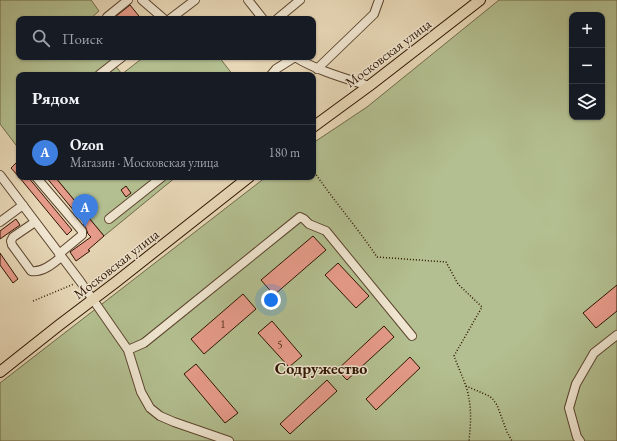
<!DOCTYPE html>
<html lang="ru">
<meta charset="utf-8">
<style>
:root{--surface:#171b24;--page:#20242c;--text:#f1f3f6;--muted:#9ea1a6;--line:#363941;--accent:#ea580c}
body{margin:0;font-family:"EB Garamond",serif;background:var(--page);color:var(--text)}
.controls{position:absolute;right:12px;top:12px;display:grid;overflow:hidden;border-radius:8px;box-shadow:0 1px 3px #0004}
.controls button{width:36px;height:36px;display:grid;place-items:center;padding:0;border:0;border-bottom:1px solid var(--line);background:var(--surface);color:var(--text);font:20px sans-serif}
.you{position:absolute;left:271px;top:300px;width:14px;height:14px;margin:-10px;border:3px solid #fff;border-radius:50%;background:#1a73e8;box-shadow:0 0 0 6px #1a73e833}
.badge{display:grid;place-items:center;width:26px;height:26px;border-radius:50%;background:var(--accent);color:#fff;font-size:13px;font-weight:700}
.pin{position:absolute;translate:-50% -33px;filter:drop-shadow(0 1px 2px #0008)}
.pin::after{content:'';position:absolute;top:21px;width:14px;height:12px;background:inherit;clip-path:polygon(0 0,100% 0,50% 100%)}
.list{margin:0;padding:0;list-style:none}
h2{display:flex;justify-content:space-between;align-items:center;height:52px;margin:0;padding:0 16px;font-size:17px}
h2 small{font-size:13px;font-weight:400;color:var(--muted)}
.list li{display:grid;grid-template-columns:26px 1fr auto;gap:12px;align-items:center;box-sizing:border-box;height:56px;padding:0 16px;border-top:1px solid var(--line)}
.list b{display:block;font-size:15px;white-space:nowrap}
.list p{margin:0;font-size:13px;white-space:nowrap;color:var(--muted)}
.list em{font-size:13px;font-style:normal;color:var(--muted)}
.icon{flex:none;width:22px;height:22px;fill:none;stroke:currentColor;stroke-width:2;stroke-linecap:round;stroke-linejoin:round}
.map{position:relative;flex:none;width:617px;height:441px;overflow:hidden}
.search{position:absolute;background:var(--surface);box-shadow:0 1px 3px #0004;left:16px;top:16px;width:300px;height:44px;display:flex;align-items:center;gap:10px;box-sizing:border-box;padding:0 14px;border-radius:8px;color:var(--muted);font-size:15px}
.panel{position:absolute;background:var(--surface);box-shadow:0 1px 3px #0004;left:16px;top:72px;width:300px;height:108px;border-radius:8px}
.map>svg:first-child{display:block}
</style>
<div class="map">
<svg width="617" height="441" viewBox="0 0 617 441">
<rect width="100%" height="100%" fill="#e7d7b6"/>
<filter id="stains"><feTurbulence type="fractalNoise" baseFrequency=".005" numOctaves="4"/><feColorMatrix values="0 0 0 0 .2 0 0 0 0 .09 0 0 0 0 .02 0 0 0 .5 -.17"/></filter>
<radialGradient id="worn" r=".72"><stop offset=".6" stop-color="#630" stop-opacity="0"/><stop offset="1" stop-color="#630" stop-opacity=".3"/></radialGradient>
<path fill="#b3bf90" stroke="#706a48" fill-rule="evenodd" d="M0 0H91L99 11 90 19H19V57H108L122 74 144 57H219L233 75H19V149L0 124Z
M499 0H617V441H0V383L266 177H313V143L367 107ZM572 15H602V117H572Z
M55 177H176L104 236Z"/>
<path fill="#e69b8a" stroke="#2e1401" d="M130 5 139 16 136 19H117L115 17Z
M16 163 19 166V177L11 168Z
M19 177H28L72 230 67 235Z
M46 177H55L104 236 88 250 90 251 76 261 70 252 91 237 88 234 86 228 83 224 84 223Z
M126 186 131 193 126 197 121 190Z
M16 219 20 225 0 239V231Z
M313 236 326 250 274 295 261 280Z
M0 253 18 279 13 283 0 265Z
M338 263 369 296 356 308 325 275Z
M617 285V311L596 328 583 313Z
M243 294 256 309 204 354 191 339Z
M272 321 302 356 289 367 258 333Z
M384 326 394 337 347 380 337 370Z
M410 357 420 368 376 410 366 399Z
M196 364 238 413 225 423 184 374Z
M327 380 337 391 290 434 280 424Z"/>
<g fill="none" stroke-linecap="round" stroke-linejoin="round">
<defs>
<path id="minor" d="M142 0 164 19
M248 0 263 19
M109 19 107 17 128 0
M170 19 195 0
M277 19 300 0
M295 57C318 71 344 78 369 86
M317 69 374 14 379 0
M99 75 122 57
M271 75 276 69 295 57
M0 175 80 281 128 350 141 392 150 408 160 416 174 422 229 441
M36 177 82 231V235L59 254
M109 219 162 177
M0 222 23 205
M35 222 13 237 11 241 12 245 31 271C42 273 53 264 61 257
M128 350 144 343 300 217 304 219 309 224 326 231 412 336
M580 441 577 437 569 408 576 384 594 353 617 335"/>
<path id="major" d="M313 127 369 86 480 0
M0 372 58 326 116 282 249 177"/>
</defs>
<use href="#minor" stroke="#5c452e" stroke-width="10"/>
<use href="#major" stroke="#2e1401" stroke-width="12"/>
<path stroke="#2e1401" stroke-width="1.5" stroke-dasharray="1 2" stroke-linecap="butt" d="M313 170C333 200 357 227 377 257L446 262 458 284 482 307 454 356 466 386 487 395 492 398 497 405 507 432 512 441
M33 301 74 284
M466 386C472 406 471 421 469 441"/>
<use href="#minor" stroke="#efe5d0" stroke-width="8"/>
<use href="#major" stroke="#e7d7b6" stroke-width="10"/>
</g>
<g text-anchor="middle" dominant-baseline="central" stroke-width="3" stroke-linejoin="round" paint-order="stroke">
<g font-size="12" fill="#5c3623">
<text x="223" y="324">1</text>
<text x="280" y="344">5</text>
</g>
<g font-size="14" fill="#2e1401" stroke="#efe5d0">
<text transform="translate(388 53) rotate(-37)">Московская улица</text>
<text transform="translate(116 264) rotate(-38)">Московская улица</text>
</g>
<g font-size="16" font-weight="bold" fill="#2e1401" stroke="#efe5d0">
<text x="321" y="368">Содружество</text>
</g>
</g>
<rect width="100%" height="100%" filter="url(#stains)"/>
<rect width="100%" height="100%" fill="url(#worn)"/>
</svg>
<div class="controls">
<button>+</button>
<button>−</button>
<button><svg class="icon" aria-label="layers" viewBox="0 0 24 24"><path d="M12 4l9 5-9 5-9-5zM3 14l9 5 9-5"/></svg></button>
</div>
<div class="you"></div>
<div class="pin badge" style="left:85px;top:227px;background:#3f7fe0">A</div>
<div class="search"><svg class="icon" aria-label="search" viewBox="0 0 24 24"><circle cx="10" cy="10" r="6"/><path d="M15 15l6 6"/></svg>Поиск</div>
<section class="panel">
<h2>Рядом<small></small></h2>
<ul class="list">
<li><span class="badge" style="background:#3f7fe0">A</span><div><b>Ozon</b><p>Магазин · Московская улица</p></div><em>180 m</em></li>
</ul>
</section>
</div>
